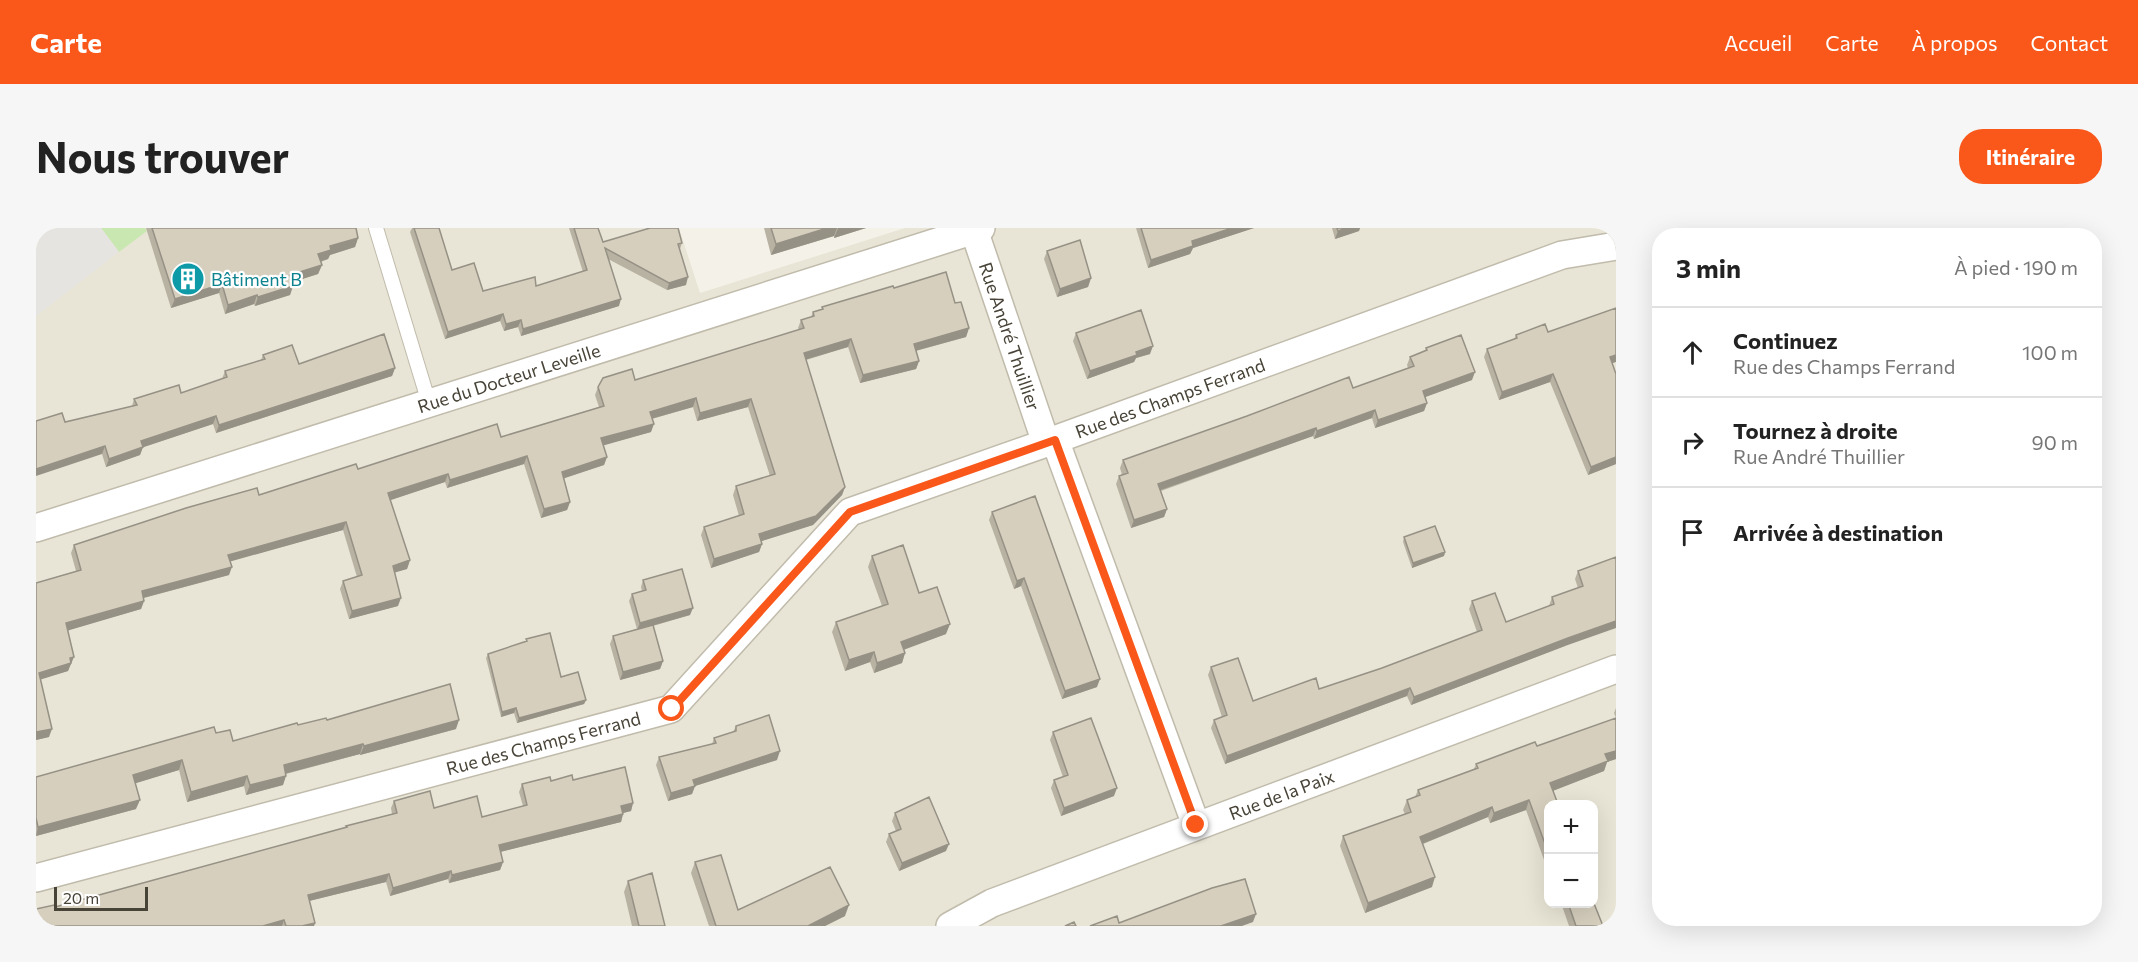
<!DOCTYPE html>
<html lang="fr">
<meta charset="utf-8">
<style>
:root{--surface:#fff;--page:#f6f6f6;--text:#222;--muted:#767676;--line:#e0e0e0;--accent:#f9581a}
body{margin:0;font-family:Commissioner,sans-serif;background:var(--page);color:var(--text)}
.controls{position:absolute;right:18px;bottom:18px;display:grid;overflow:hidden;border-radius:12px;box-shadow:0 6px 24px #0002}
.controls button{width:54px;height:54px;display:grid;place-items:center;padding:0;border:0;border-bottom:2px solid var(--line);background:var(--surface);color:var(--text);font:30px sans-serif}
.scale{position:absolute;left:18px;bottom:15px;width:94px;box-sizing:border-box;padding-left:6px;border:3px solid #484337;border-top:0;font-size:16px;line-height:21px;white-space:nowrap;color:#484337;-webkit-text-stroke:4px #fff;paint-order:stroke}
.stop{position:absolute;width:18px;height:18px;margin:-14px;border:4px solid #f9581a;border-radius:50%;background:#fff}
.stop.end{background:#f9581a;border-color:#fff;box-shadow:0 2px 6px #0008}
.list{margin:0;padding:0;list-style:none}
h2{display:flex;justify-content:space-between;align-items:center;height:78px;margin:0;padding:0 24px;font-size:26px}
h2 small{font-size:20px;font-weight:400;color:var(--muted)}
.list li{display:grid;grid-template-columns:39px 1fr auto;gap:18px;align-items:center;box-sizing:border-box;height:90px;padding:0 24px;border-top:2px solid var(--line)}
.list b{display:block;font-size:22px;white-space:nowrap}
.list p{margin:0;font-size:20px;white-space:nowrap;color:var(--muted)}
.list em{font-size:20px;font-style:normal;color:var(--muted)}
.icon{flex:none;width:33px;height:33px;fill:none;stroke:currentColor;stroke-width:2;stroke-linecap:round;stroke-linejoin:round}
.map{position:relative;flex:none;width:1580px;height:698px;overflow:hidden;border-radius:24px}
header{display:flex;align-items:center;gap:36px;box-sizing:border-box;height:84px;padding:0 30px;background:var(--accent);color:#fff}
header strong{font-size:28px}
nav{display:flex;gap:33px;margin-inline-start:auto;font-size:21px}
.intro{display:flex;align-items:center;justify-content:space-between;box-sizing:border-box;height:144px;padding:0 36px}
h1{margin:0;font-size:42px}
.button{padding:15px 27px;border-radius:24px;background:var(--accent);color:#fff;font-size:21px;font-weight:700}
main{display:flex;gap:36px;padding:0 36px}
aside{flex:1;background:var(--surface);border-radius:24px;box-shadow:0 6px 24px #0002}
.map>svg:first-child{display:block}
</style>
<header>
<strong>Carte</strong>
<nav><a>Accueil</a><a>Carte</a><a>À propos</a><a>Contact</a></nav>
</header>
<div class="intro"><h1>Nous trouver</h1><a class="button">Itinéraire</a></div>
<main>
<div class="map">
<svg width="1580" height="698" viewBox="0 0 1580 698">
<rect width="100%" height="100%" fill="#f4f2e8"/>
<path fill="#e8e5d6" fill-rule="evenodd" d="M0 0H643L664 65 869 0H1580V698H0ZM1512 576H1558V676H1512Z"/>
<path fill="#c9e8b1" d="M65 0H109L111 3 83 24Z"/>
<path fill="#e5e4e0" d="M0 0H65L83 24 0 88Z"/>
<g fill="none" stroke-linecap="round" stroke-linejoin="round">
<defs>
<path id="service" d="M340 0 393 175"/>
<g id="minor">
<path id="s1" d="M938 2 1010 215"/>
<path d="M1019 212 1160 597"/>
<path id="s2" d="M0 300 945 0"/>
<path id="s3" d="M0 650 635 481 814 284 1010 215 1526 27 1580 18"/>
<path id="s4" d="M914 698 956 675 1580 441"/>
</g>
</defs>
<use href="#service" stroke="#c0bbab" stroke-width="16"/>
<use href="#minor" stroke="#c0bbab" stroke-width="30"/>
<use href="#service" stroke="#fff" stroke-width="14"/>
<use href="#minor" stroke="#fff" stroke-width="27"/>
</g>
<path fill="#b8b2a3" d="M110 0H320L322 10 319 19 294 27 292 31 285 34 286 37 282 46 256 54 257 58 254 67 219 78 218 76 189 86 183 65 135 80Z
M376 0H403L416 42 447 63 500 58 547 44 533 0H562L567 14 646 15 644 21 650 57 631 62 572 31 583 78 485 108 482 99 468 103 464 93 409 111 374 4Z
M728 0H830L798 10V8L735 27Z
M1100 0H1218L1157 20 1154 26 1112 40Z
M1296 0H1324L1323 3 1299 11Z
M1011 23 1055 50 1052 59 1021 69 1008 31Z
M858 60 919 75 933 100 930 109 880 123 883 133 880 141 824 155 812 119 770 132 809 259 806 267 777 297 725 313 726 316 723 324 675 340 665 307 668 299 703 288 697 267 700 258 734 248 712 179 661 193 657 179 616 191 615 204 567 217 571 229 568 237 528 250 534 274 531 282 505 290 488 236 411 260 409 254 354 272 374 332 371 341 358 344 362 378 313 391 304 361 307 353 321 349 307 302 194 333 193 347 108 370V373L105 381 32 402 35 437H34L32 443 4 451 13 509 0 512V355L40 343 35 325 38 317 322 241 465 209 563 179 559 167 562 159 599 152 763 102 762 100 765 92 775 89 777 84 785 81 786 79Z
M1512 104 1576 135 1580 236 1552 247 1514 154 1463 172 1448 129 1451 121 1478 111 1480 107Z
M1040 105 1114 126 1100 130 1098 134 1051 151 1037 113Z
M1390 120 1436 152 1389 169 1391 175 1388 183 1339 200 1336 190 1278 211 1277 208 1125 263 1131 281 1128 289 1095 300 1080 256 1083 248 1086 247 1084 240 1087 232 1317 160 1372 140 1371 137 1374 129 1389 123Z
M227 127 263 136 359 140 356 148 180 205 177 196 107 219 104 227 70 239 66 226 29 194 96 178 98 171 145 165 186 151 189 143 225 132Z
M956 284 1061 459 1026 471 985 358 978 361 953 292Z
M1368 309 1409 324 1408 328 1376 340 1367 314Z
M836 328 883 365 910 406 868 421 869 425 866 435 838 445 834 434 809 443 796 404 800 394 846 378 832 339Z
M1580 329 1529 418 1375 477 1371 468 1189 536 1175 500 1178 492 1186 489 1172 447 1175 439 1217 473 1283 461 1346 440 1441 404 1433 381 1436 373 1470 394 1513 378 1516 369 1542 360 1539 351 1542 343Z
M607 352 654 387 617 398 627 433 624 441 584 452 574 416 577 408 601 401 593 373 596 366 606 363 605 359Z
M490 411 525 449 550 472 548 476 481 495 478 485 465 489 450 430 452 426 490 413Z
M1580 480V531L1571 534 1568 543 1517 563 1512 576V643L1490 582 1454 595 1452 589 1387 616 1396 659 1329 685 1304 618 1307 608 1369 586 1367 582 1371 572 1379 569 1382 562 1438 541 1440 536 1501 518 1580 490 1578 485Z
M291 492 420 501 324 527V526L250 546 247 557 210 567 208 558 151 574 143 542 99 555 100 581 0 608V549L180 505 197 513 262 497Z
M700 498 741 532 659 558 656 566 632 573 620 537 623 529 676 516 678 510 697 504Z
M1017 504 1078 568 1025 588 1015 560 1018 552 1027 549 1014 512Z
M537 552 597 575 595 583 587 585V586L585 594 464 624 467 634 464 642 413 655 412 651 354 668 350 654 273 673 279 695 278 698H0L19 679 310 600V598L356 586 355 580 358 573 446 589 487 578 483 564 486 556 515 553Z
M859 585 910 623 863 643 850 614 853 606 860 603 856 593Z
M659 634 702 682 809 688 789 698H673L655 645Z
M592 653 629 698H596L588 664Z
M1525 675H1557L1567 698H1533Z"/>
<path fill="#969185" d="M791 0H801L798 8 735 27 740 16Z
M802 0H830L798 10Z
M1196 0H1218L1157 20 1154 26 1112 40 1115 32 1156 13Z
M1310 0H1324L1323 3 1299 11 1302 3Z
M322 10 319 19 294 27 292 31 279 35 282 26 294 18Z
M286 37 282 46 251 56 254 47Z
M652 49 650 57 631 62 633 55Z
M1055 50 1052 59 1021 69 1024 61Z
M186 56 183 65 135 80 139 71Z
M257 58 254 67 219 78 222 69Z
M221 67 218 76 189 86 192 77Z
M585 71 583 78 485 108 487 101Z
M467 86 464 93 409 111 412 104Z
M485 92 482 99 468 103 470 96Z
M933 100 930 109 875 124 878 116Z
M815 111 812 119 765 133 768 125Z
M1117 118 1114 126 1100 130 1098 134 1051 151 1054 143 1100 124Z
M1580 127V134L1571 137 1574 129Z
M883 133 880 141 824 155 827 147Z
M359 140 356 148 180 205 183 197Z
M1439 144 1436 152 1384 171 1387 163Z
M1517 146 1514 154 1463 172 1466 164Z
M660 170 657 179 611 192 614 184Z
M715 171 712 179 661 193 664 185Z
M1391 175 1388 183 1339 200 1342 192Z
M1339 182 1336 190 1278 211 1281 203Z
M180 188 177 196 102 221 105 213Z
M618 196 615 204 562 219 565 210Z
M1280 200 1277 208 1119 264 1122 256Z
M69 218 66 226 0 248V241Z
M107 219 104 227 70 239 73 231Z
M491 228 488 236 411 260 414 252Z
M571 229 568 237 523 252 526 244Z
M1580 229V236L1552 247 1555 239Z
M412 246 409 254 349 274 352 265Z
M809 259 806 267 777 297 720 315 723 306Z
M534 274 531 282 505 290 508 281Z
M1131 281 1128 289 1095 300 1098 292Z
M310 294 307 302 189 335 192 327Z
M726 316 723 324 675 340 678 331Z
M1409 324 1408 328 1376 340 1377 335Z
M374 332 371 341 354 346 357 338Z
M196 339 193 347 103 371 106 363Z
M988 350 985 358 978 361 981 353Z
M365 370 362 378 313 391 316 383Z
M108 373 105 381 27 404 30 395Z
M657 380 654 387 601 402 604 395Z
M1580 393V400L1529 418 1375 477 1378 469 1532 410Z
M914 396 910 406 862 424 865 414Z
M838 424 834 434 809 443 813 432Z
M869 425 866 435 838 445 841 435Z
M38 429 32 443 0 453 3 445Z
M627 433 624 441 584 452 587 444Z
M1064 451 1061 459 1026 471 1029 463Z
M1374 460 1371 468 1189 536 1191 528Z
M550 472 548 476 481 495 483 490Z
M480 480 478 485 465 489 466 484Z
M423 492 420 501 324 527 328 518Z
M16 501 13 509 0 512V504Z
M327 516 324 526 244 547 248 537Z
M744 523 741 532 659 558 656 566 632 573 635 565 657 552Z
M1580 523V531L1571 534 1568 543 1511 565 1514 555 1569 526Z
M146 532 143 542 94 557 97 547Z
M211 548 208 558 151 574 155 564Z
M250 548 247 557 210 567 214 557Z
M1081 560 1078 568 1025 588 1028 580Z
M104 572 100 581 0 608 2 599Z
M1493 572 1490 582 1454 595 1458 585Z
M597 575 595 583 583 586 585 578Z
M1456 579 1452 589 1381 618 1384 609Z
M587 586 585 594 460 625 463 617Z
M913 616 910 623 863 643 866 635Z
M467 634 464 642 413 655 416 647Z
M415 643 412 651 354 668 357 660Z
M353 646 350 654 269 674 272 667Z
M1399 649 1396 659 1329 685 1332 675Z
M813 677 809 688 789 698H772Z
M1220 686 1217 694 1206 698H1185Z
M248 692 246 698H227Z
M279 695 278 698H266Z"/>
<path fill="#d6cfbe" stroke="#969185" stroke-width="1.5" d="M116 0H320L322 10 294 18 295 22 282 26 286 37 254 47 257 58 222 69 221 67 192 77 186 56 139 71Z
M378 0H403L416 42 438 35 447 63 499 49 500 58 551 42 538 0H562L567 14 614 0H642L646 15 642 16 652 49 633 55 569 20 585 71 487 101 485 92 470 96 467 86 412 104Z
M735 0H791L740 16Z
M1105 0H1196L1156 13 1157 18 1115 32Z
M1301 0H1310L1302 3Z
M1044 12 1055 50 1024 61 1011 23Z
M910 44 919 75 925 74 933 100 878 116 883 133 827 147 815 111 768 125 809 259 780 288 723 306 726 316 678 331 668 299 708 286 700 258 739 246 715 171 664 185 660 170 614 184 618 196 565 210 571 229 526 244 534 274 508 281 491 228 414 252 412 246 352 265 374 332 357 338 365 370 316 383 307 353 326 347 310 294 192 327 196 339 106 363 108 373 30 395 38 429 34 430 35 435 3 445 16 501 0 504V355L45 342 38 317 150 280 221 260 223 267 320 236 322 241 461 196 465 209 568 178 562 159 567 150 596 141 599 152 768 100 765 92 778 88 777 84 787 81 786 79 857 58 858 60Z
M1580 80V127L1574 129 1580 146V229L1555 239 1517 146 1466 164 1451 121 1481 110 1480 107 1509 96 1512 104Z
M1105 82 1117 118 1100 124 1101 127 1054 143 1040 105Z
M348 106 359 140 183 197 180 188 105 213 107 219 73 231 69 218 0 241V193L26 185 29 194 101 177 98 171 143 157 145 165 191 149 189 143 229 131 227 127 256 117 263 136Z
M1425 107 1439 144 1387 163 1391 175 1342 192 1339 182 1281 203 1280 200 1122 256 1131 281 1098 292 1083 248 1092 245 1087 232 1211 188 1313 149 1317 160 1378 138 1374 129 1391 122 1390 120Z
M999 268 1064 451 1029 463 988 350 981 353 956 284Z
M1399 298 1409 324 1377 335 1368 309Z
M867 317 883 365 901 359 914 396 865 414 869 425 841 435 838 424 813 432 800 394 852 376 836 328Z
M1580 329V393L1532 410 1378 469 1374 460 1191 528 1178 492 1191 487 1175 439 1202 430 1217 473 1280 450 1283 461 1346 440 1446 402 1436 373 1459 365 1470 394 1518 376 1516 369 1547 358 1542 343Z
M646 341 657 380 604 395 596 366 610 362 607 352Z
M617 397 627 433 587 444 577 408Z
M514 405 525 449 542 444 550 472 483 490 480 480 466 484 452 426 491 413 490 411Z
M414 456 423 492 328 518 327 516 248 537 250 548 214 557 211 548 155 564 146 532 97 547 104 572 2 599 0 590V549L178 499 180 505 194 502 197 513 261 495 262 497 290 490 291 492Z
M733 487 744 523 657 552 659 558 635 565 623 529 680 515 678 510 700 503V498Z
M1055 490 1081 560 1028 580 1018 552 1032 547 1017 504Z
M1580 490V523L1569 526 1572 533 1514 555 1522 576H1512V624L1493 572 1458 585 1456 579 1384 609 1399 649 1332 675 1307 608 1375 584 1371 572 1384 567 1382 562 1442 540 1440 536 1499 514 1501 518Z
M589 539 597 575 585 578 587 586 463 617 467 634 416 647 415 643 357 660 353 646 272 667 279 695 266 698H250L248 692 227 698H0V681L18 677 19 679 311 599 310 598 361 585 358 573 394 563 398 580 441 568 446 589 491 577 486 556 514 549 515 553 536 547 537 552Z
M893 569 913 616 866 635 853 606 865 601 859 585Z
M685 627 702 682 794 639 813 677 772 698H680L659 634Z
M616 645 629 698H603L592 653Z
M1209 651 1220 686 1185 698H1054L1081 688 1083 695 1176 660Z
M1557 673 1567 698H1540L1532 675H1557Z
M1038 694 1040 698H1029Z"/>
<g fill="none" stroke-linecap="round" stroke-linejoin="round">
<path stroke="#f9581a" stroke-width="8" d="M636 481 814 284 1019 212 1160 597"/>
</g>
<defs>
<symbol id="building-disc" viewBox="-11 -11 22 22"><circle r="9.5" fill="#0f9aa8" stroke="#fff"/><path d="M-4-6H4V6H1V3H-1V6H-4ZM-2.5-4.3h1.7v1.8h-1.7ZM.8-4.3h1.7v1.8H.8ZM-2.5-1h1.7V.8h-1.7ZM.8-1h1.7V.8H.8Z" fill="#fff"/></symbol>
</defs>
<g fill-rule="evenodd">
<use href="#building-disc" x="133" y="32" width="38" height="38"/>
</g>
<g text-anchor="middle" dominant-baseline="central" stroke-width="4.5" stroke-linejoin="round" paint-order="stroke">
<g font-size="18" fill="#0d838f" stroke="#fff" text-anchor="start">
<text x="175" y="51">Bâtiment B</text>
</g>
<g font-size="18" fill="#484337" stroke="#fff">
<text stroke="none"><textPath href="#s1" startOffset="112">Rue André Thuillier</textPath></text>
<text stroke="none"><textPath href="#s2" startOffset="496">Rue du Docteur Leveille</textPath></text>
<text stroke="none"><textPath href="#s3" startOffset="1263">Rue des Champs Ferrand</textPath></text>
<text stroke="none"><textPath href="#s3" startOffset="525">Rue des Champs Ferrand</textPath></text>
<text stroke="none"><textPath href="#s4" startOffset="357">Rue de la Paix</textPath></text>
</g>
</g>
</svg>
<div class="controls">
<button>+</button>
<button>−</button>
</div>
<div class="scale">20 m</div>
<div class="stop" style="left:636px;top:481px"></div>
<div class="stop end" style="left:1160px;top:597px"></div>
</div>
<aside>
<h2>3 min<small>À pied · 190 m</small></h2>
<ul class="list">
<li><svg class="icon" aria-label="ahead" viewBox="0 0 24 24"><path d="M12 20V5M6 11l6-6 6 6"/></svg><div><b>Continuez</b><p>Rue des Champs Ferrand</p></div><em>100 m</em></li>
<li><svg class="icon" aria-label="right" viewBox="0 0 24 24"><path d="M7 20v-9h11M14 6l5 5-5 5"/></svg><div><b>Tournez à droite</b><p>Rue André Thuillier</p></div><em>90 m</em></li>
<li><svg class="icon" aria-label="arrive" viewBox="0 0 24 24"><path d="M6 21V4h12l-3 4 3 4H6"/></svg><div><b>Arrivée à destination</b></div></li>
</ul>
</aside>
</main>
